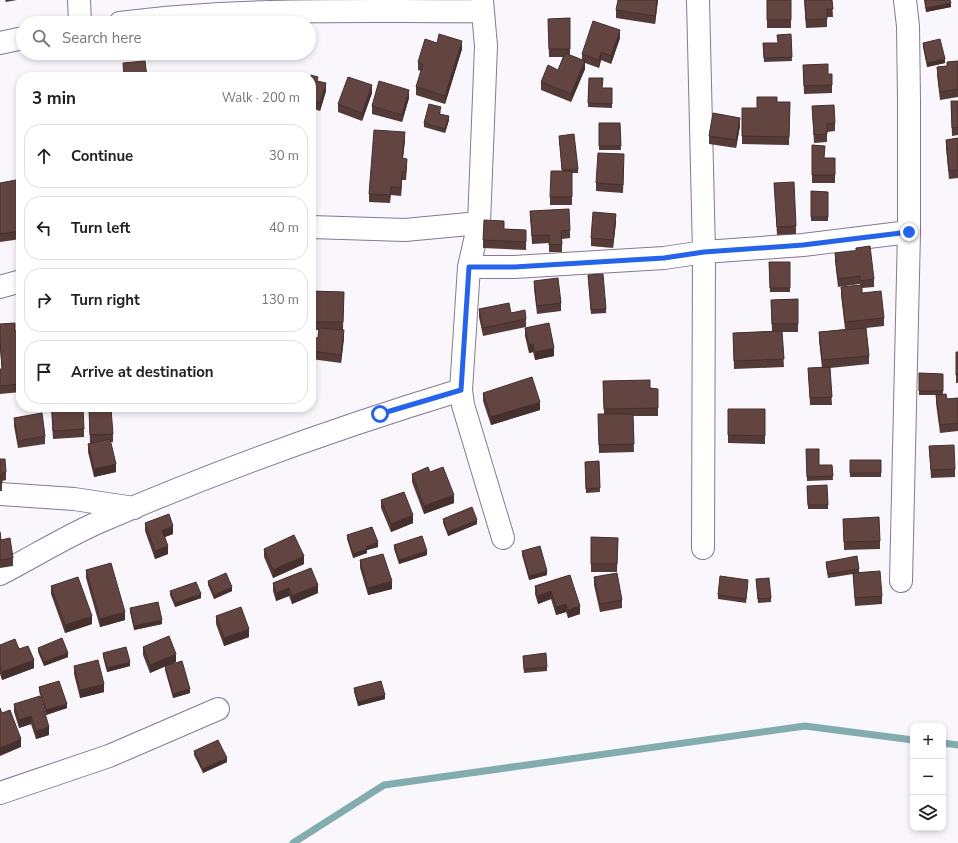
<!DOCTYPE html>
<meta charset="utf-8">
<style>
:root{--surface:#fff;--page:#f6f6f6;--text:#202124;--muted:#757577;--line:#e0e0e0}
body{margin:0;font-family:"Nunito Sans",sans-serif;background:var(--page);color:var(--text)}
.controls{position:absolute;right:12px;bottom:12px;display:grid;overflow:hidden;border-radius:8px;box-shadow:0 2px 6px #0003}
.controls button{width:36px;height:36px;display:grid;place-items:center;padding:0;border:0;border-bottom:1px solid var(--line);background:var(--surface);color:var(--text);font:20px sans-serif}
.stop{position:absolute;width:12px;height:12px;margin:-9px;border:3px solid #2563eb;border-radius:50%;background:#fff}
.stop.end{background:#2563eb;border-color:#fff;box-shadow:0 1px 4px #0008}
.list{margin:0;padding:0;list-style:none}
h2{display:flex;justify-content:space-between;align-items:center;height:52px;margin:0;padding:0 16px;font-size:17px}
h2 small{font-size:13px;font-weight:400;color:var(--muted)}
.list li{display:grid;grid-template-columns:26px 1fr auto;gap:12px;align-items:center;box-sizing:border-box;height:64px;margin:0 8px 8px;padding:0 8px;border:1px solid var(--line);border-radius:16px}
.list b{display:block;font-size:15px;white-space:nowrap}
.list em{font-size:13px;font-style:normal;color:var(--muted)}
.icon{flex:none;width:22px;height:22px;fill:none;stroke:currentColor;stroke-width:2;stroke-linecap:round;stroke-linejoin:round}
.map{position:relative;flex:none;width:958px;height:843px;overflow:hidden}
.search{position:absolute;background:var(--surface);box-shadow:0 2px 6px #0003;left:16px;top:16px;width:300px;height:44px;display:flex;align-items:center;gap:10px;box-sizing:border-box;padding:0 14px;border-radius:22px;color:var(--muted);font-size:15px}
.panel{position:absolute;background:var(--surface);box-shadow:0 2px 6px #0003;left:16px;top:72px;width:300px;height:340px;border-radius:16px}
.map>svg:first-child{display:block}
</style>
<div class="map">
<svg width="958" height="843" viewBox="0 0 958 843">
<rect width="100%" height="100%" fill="#f9f6fc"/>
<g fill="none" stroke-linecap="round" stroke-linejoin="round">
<path stroke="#82acae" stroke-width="7" d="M943 743 958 745
M293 843 384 785 805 726 913 740"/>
<defs>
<path id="street" d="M79 0 80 23
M482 0 486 46 479 223 469 267 461 390 463 405 503 538
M698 0 704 252 703 548
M120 23C239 7 361 12 482 11
M0 43 23 38
M311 227 405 230 479 223
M469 267H514L664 258 704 252 803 245 909 232
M0 287 21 281
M0 494 74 499 134 508
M0 574C33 557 65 537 99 522 217 471 339 427 461 390
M901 581 909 232V101L908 26 905 0
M0 793 109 756 218 709"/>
</defs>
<use href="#street" stroke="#867892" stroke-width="24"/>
<use href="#street" stroke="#fff" stroke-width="22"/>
</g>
<path fill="#543b37" d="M5 0H17L6 2Z
M658 0 655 24 616 18V10Z
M767 0H791V28H767Z
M804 0H832L833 17H827V27L806 28Z
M924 0H950L951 7 926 12Z
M570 18V55L582 60V54L620 38 611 64 601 60 599 68 585 63V69L571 102 541 90V82L558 70 563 57H549L548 19Z
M791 34 792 61 764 62 763 43H778Z
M437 43 462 49 445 104 416 95V87L421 71 418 70V62Z
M923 43 945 63 927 67 923 47Z
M958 61V97L940 100 937 75V67L947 66V62Z
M803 65 828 74H832V93L804 94Z
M311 77 318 81 326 91 320 111 311 108Z
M589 78 603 88H612V108L588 107Z
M372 93 362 121 338 112V104Z
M409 98 402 122 372 114V106Z
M951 101H958V135L952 136Z
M777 102H790L789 145 742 144V108H757Z
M812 106 835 123V131L827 132V142L814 143Z
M441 111 440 114 449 120 445 133 424 127V123Z
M599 123H620L621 150H599Z
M740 126 736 148 709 144V136Z
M559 136 578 169V173H572V205H550V197L562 171Z
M958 138V178L949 179 946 148V140Z
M405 140 403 158 407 167 406 180H402L401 196 391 195 390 203 369 202V194Z
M812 145 824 158H835V183H812Z
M624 162 623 193 596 191V183Z
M0 183 21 213V239L0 242Z
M774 183 796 226V234L777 235Z
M811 191 828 192V221H811Z
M530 211 570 230V238L562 239V252H549V243L532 244Z
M616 222 613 248 591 246V238Z
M504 229 526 230V250L483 248V240Z
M835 253 874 279V287L862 288V293L884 318V326L866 328 869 356V364L830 368 832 405H810L808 368H822L819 340V332L845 329 841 295V287L860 285V284L838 287 835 261Z
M769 262H790V292H770Z
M588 275 606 309V313L591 314Z
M534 281 561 303V311L537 314 534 289Z
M311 291 344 292 343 330 344 338 341 363 311 359V337L318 338 319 330H311Z
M798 299V332H782L784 367 734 369 733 333 772 331 771 300Z
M479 309 511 313 526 319V327L483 336 479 317Z
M0 324 15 331 21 330V392L0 394V369H2L0 348Z
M525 328 554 356 535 360 533 352 529 353 525 336Z
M956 352H958V383H956Z
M919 373 943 374V394L947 399 958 398V431L940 433 936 403V395H919Z
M603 381 650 388 658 389V416H633L634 452 599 453 598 414H604Z
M483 393 540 410 491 425 483 401Z
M51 407 84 429V437L53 439Z
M728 409H765V444L728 443Z
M89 410 113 434V442H110L116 472 94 477 88 452V444L90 443Z
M14 418 45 436V444L18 448 14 426Z
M929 446 955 469V477L931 478Z
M806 449 819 465H832L833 480 807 481Z
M0 459 6 472V480L2 481V491H0Z
M850 460H881V477H850Z
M599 461 600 492 586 493 585 462Z
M430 472 454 503 424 514 412 482V474Z
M807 486 828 505V509H808Z
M381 500 413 523 391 532 381 508Z
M443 519 477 524 448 536 443 523Z
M843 519 880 541V549L844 550Z
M145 523 173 534 165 537 168 554 155 559 145 531Z
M0 532 1 540 13 558V566L0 568Z
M347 535 378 547 367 550V553L353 558 347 539Z
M591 537 618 538 617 572H591Z
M394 545 427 555 399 564 394 549Z
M264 549 304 564 273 578 264 557Z
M522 551 547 575 529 580 522 555Z
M360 560 392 589 368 595 360 568Z
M826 562 859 569V572L882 596V604L855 606 853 574 828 578 826 566Z
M86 570 125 620 100 627 86 578Z
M570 575 580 614 568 618 566 612 556 615 551 599 538 604 535 594V586Z
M594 577 622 600V608L600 612 594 585Z
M756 579 771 598V602L758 603Z
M208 581 232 591 214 599 208 585Z
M273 583 318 593 292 604 289 596 276 601 273 591Z
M748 584 746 603 718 599V595Z
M51 586 92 624 65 633 51 594Z
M170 591 201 598 175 607 170 595Z
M130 608 162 624 134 630 130 612Z
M216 616 249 637 224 646 216 624Z
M0 645 19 649 34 668 2 680 0 674Z
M143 647 176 662 167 666 190 693 173 698 165 670V666L150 673 143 655Z
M38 648 68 657 44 666 38 652Z
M103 653 130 666 107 672 103 657Z
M523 656 547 667V671L524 673Z
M74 666 104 692 80 698 74 674Z
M39 687 67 708 46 715 39 691Z
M354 688 385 699 358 706 354 692Z
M14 704 49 727V735L36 739 31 724 19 728 14 712Z
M194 751 227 762 203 773 194 755Z"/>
<path fill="#45302d" d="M657 0H658L655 24V16Z
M951 3V7L926 12V8Z
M620 30V38L611 64V56Z
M462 41V49L445 104V96Z
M601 52V60L599 68V60Z
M945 59V63L927 67V63Z
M585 61V69L571 102V94Z
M326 83V91L320 111V103Z
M372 85V93L362 121V113Z
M409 90V98L402 122V115Z
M449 116V120L445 133V129Z
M740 118V126L736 148V140Z
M405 132V140L402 166V158Z
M402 172V180L401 196V188Z
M616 214V222L613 248V240Z
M344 330V338L341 363V355Z
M533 344V352L529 353V345Z
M554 348V356L535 360V352Z
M540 402V410L491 425V417Z
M116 464V472L94 477V469Z
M454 495V503L424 514V506Z
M413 515V523L391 532V524Z
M477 520V524L448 536V532Z
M173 526V534L162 538V530Z
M378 542V547L367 550V553L353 558V554L366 547Z
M168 546V554L155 559V551Z
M427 551V555L399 564V560Z
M304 556V564L273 578V570Z
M547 571V575L529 580V576Z
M392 581V589L368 595V588Z
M318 585V593L292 604V596Z
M232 587V591L214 599V595Z
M289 588V596L276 601V593Z
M551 591V599L538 604V596Z
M201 594V598L175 607V603Z
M566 604V612L556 615V607Z
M580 606V614L568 618V610Z
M125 612V620L100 627V619Z
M92 616V624L65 633V625Z
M162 620V624L134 630V626Z
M249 629V637L224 646V638Z
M68 653V657L44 666V662Z
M176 654V662L150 673V665Z
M34 660V668L2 680V672Z
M130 662V666L107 672V668Z
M104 684V692L80 698V690Z
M190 689V693L173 698V694Z
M385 695V699L358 706V702Z
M67 704V708L46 715V710Z
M31 716V724L19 728V720Z
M49 727V735L36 739V731Z
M21 739V747L0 756V748Z
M227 758V762L203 773V769Z"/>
<path fill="#624540" stroke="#45302d" d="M618 0H657L655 16 616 10Z
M767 0H791V20H767Z
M805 0H832L833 9H827V19L806 20Z
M925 0H950L951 3 926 8Z
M570 18V49H549L548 19Z
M593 21 620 30 611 56 601 52 599 60 582 54Z
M439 34 462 41 445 96 416 87 423 64 418 62 425 39 437 43Z
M791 34 792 57 764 58 763 43H778L777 35Z
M940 39 945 59 927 63 923 43Z
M565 53 585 61 571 94 541 82 548 65 558 70Z
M145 61 147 77H124L123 63Z
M958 61V89L940 92 937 67 947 66V62Z
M828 64V74H832V85L804 86 803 65Z
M296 73 308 77H295Z
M311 75 318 77 317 81 326 83 320 103 311 100Z
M348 77 372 85 362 113 338 104Z
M589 78H603L602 88H612V104L588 103Z
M379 81 409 90 402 115 372 106Z
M757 97H777V102H790L789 137 742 136V108H757Z
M951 101H958V127L952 128Z
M429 104 441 107 439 114 449 116 445 129 424 123Z
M834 105 835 123 827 124V134L814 135 812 106Z
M713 113 740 118 736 140 709 136Z
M599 123H620L621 146H599Z
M374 130 405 132 402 158 407 159 406 172H402L401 188 391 187 390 195 369 194Z
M574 134 578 169 562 170 559 136Z
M958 138V170L949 171 946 140Z
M812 145 825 146 824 158H835V175H812Z
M598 153 624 154 623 185 596 183Z
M551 171H572V197H550Z
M16 180 21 213V231L0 234V183Z
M794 182 796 226 777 227 774 183Z
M811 191 828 192V217H811Z
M569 209 570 230 561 231 562 244 549 245V235L532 236 530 211Z
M593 212 616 214 613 240 591 238Z
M484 220 504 221V229L526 230V242L483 240Z
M870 246 874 279 860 281V276L838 279 835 253 856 251V248Z
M769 262H790V288H770Z
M603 274 606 309 591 310 588 275Z
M558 278 561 303 537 306 534 281Z
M862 285V293L881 291 884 318 845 322 841 287Z
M311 291 344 292 343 322H311Z
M798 299V324H772L771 300Z
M509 303 511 313 525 310 526 319 483 328 479 309Z
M15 323V331L21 330V384L0 386V369H2L0 340V324Z
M549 323 554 348 535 352 533 344 529 345 525 328Z
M319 328 344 330 341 355 311 351V337L318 338Z
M866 328 869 356 822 360 819 332Z
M782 331 784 359 734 361 733 333Z
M956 352H958V375H956Z
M830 367 832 397 810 398 808 368Z
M919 373 943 374V391H919Z
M532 377 540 402 491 417 483 393Z
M650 380V388L658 389V408L604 409 603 381Z
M946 394 947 399 958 398V423L940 425 936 395Z
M52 407H83L84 429 53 431Z
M111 409 113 434 90 435 89 410Z
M728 409H765V436L728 435Z
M42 413 45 436 18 441 14 418Z
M598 414H633L634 444 599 445Z
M110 439 116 464 94 469 88 444Z
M954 445 955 469 931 470 929 446Z
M806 449H819V465H832L833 476 807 477Z
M0 459H5L6 472 2 473V483H0Z
M850 460H881V473H850Z
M599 461 600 488 586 489 585 462Z
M428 467 430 472 443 467 454 495 424 506 412 474Z
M827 485 828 505H808L807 486Z
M404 492 413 515 391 524 381 500Z
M472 507 477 520 448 532 443 519Z
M169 514 173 526 162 530 168 546 155 551 145 523Z
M879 517 880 541 844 542 843 519Z
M372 527 378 542 366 547 367 549 353 554 347 535Z
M0 532 1 540 10 538 13 558 0 560Z
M294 535 304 556 273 570 264 549Z
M422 536 427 551 399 560 394 545Z
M591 537 618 538 617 564H591Z
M540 546 547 571 529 576 522 551Z
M383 554 392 581 368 588 360 560Z
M857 556 859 569 828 574 826 562Z
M111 563 125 612 100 619 86 570Z
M311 568 318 585 292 596 289 588 276 593 273 583Z
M880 571 882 596 855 598 853 573Z
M226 573 232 587 214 595 208 581Z
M617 573 622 600 600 604 594 577Z
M570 575 580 606 568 610 566 604 556 607 551 591 538 596 535 586Z
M720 576 748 580 746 599 718 595Z
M78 577 92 616 65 625 51 586Z
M769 578 771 598 758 599 756 579Z
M196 582 201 594 175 603 170 591Z
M158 602 162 620 134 626 130 608Z
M241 607 249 629 224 638 216 616Z
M169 636 176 654 150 665 143 647Z
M62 638 68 653 44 662 38 648Z
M15 639 19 649 28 646 34 660 2 672 0 666V645Z
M126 647 130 662 107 668 103 653Z
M546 653 547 667 524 669 523 656Z
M98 660 104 684 80 690 74 666Z
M182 661 190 689 173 694 165 666Z
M59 681 67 704 46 710 39 687Z
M381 681 385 695 358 702 354 688Z
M40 696 49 727 36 731 31 716 19 720 14 704Z
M0 708 2 713 10 710 21 739 0 748Z
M218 740 227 758 203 769 194 751Z"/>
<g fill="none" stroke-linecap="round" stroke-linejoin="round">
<path stroke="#2563eb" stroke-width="5" d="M380 414 461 390 469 267H514L664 258 704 252 803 245 909 232"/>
</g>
</svg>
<div class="controls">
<button>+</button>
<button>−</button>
<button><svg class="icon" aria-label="layers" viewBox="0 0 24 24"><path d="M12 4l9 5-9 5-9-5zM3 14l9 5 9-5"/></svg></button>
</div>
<div class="stop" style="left:380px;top:414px"></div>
<div class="stop end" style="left:909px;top:232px"></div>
<div class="search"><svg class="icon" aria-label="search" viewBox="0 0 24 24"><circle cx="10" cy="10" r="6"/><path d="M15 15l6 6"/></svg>Search here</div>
<section class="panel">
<h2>3 min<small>Walk · 200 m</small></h2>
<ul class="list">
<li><svg class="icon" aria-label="ahead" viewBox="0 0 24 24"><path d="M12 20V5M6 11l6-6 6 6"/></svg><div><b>Continue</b></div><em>30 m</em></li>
<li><svg class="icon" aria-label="left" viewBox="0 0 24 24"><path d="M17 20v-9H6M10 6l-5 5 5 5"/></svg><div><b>Turn left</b></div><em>40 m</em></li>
<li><svg class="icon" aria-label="right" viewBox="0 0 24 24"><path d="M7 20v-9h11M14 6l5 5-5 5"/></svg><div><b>Turn right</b></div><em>130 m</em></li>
<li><svg class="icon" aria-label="arrive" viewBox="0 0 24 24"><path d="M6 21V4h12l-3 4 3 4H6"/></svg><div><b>Arrive at destination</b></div></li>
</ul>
</section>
</div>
